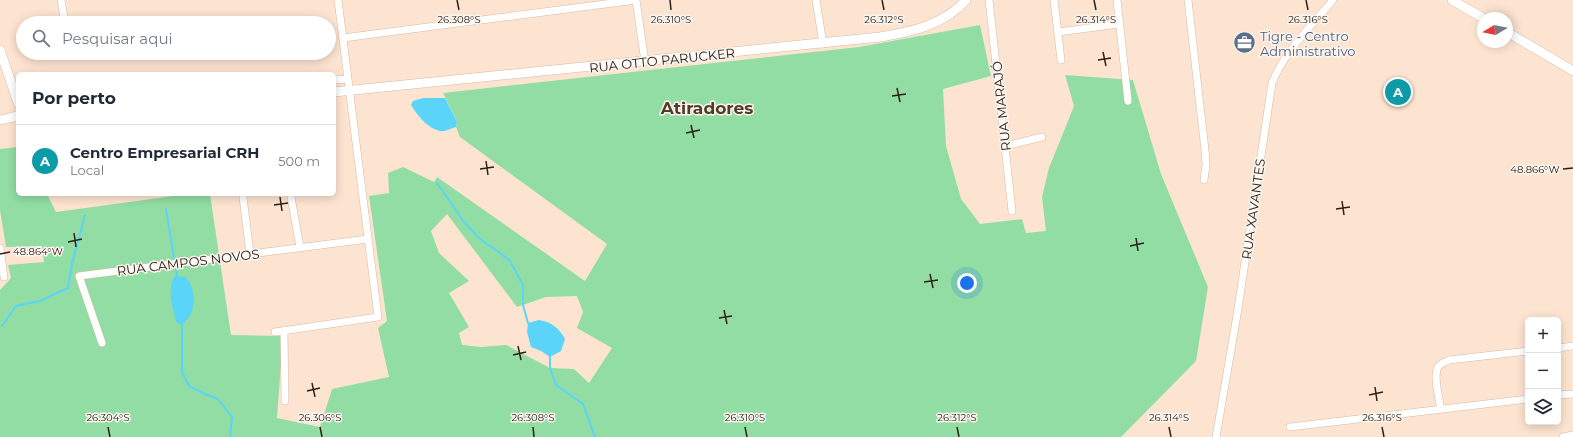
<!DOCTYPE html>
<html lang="pt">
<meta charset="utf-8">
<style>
:root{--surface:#fff;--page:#f6f6f7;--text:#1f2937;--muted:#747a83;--line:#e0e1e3;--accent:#d93025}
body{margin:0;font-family:Montserrat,sans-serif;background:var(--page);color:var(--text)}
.controls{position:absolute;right:12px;bottom:12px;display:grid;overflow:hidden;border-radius:6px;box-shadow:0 2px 10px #0003}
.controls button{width:36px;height:36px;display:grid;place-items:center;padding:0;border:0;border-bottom:1px solid var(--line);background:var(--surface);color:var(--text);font:20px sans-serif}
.compass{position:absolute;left:1477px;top:12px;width:36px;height:36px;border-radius:50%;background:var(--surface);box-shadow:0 2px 10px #0003;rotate:260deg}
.you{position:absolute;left:967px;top:283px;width:14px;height:14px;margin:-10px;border:3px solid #fff;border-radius:50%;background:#1a73e8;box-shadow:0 0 0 6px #1a73e833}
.badge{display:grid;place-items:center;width:26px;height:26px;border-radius:50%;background:var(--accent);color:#fff;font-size:13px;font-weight:700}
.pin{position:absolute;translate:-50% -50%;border:2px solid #fff;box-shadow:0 1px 4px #0006}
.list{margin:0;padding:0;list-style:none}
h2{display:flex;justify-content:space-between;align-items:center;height:52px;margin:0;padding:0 16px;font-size:17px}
h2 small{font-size:13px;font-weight:400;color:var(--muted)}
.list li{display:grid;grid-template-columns:26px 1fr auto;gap:12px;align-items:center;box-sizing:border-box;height:72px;padding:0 16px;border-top:1px solid var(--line)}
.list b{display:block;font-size:15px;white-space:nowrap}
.list p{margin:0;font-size:13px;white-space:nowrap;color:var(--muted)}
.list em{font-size:13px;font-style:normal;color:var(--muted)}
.icon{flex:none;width:22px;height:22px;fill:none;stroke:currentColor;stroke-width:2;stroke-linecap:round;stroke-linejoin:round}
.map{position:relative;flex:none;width:1573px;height:437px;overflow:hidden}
.search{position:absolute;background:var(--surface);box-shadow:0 2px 10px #0003;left:16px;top:16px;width:320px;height:44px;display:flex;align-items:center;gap:10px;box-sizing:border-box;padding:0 14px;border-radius:22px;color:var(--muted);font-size:15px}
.panel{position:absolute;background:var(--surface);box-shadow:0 2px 10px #0003;left:16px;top:72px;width:320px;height:124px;border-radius:6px}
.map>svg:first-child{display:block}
</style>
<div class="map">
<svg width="1573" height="437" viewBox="0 0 1573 437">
<rect width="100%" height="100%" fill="#fde4d1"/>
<path fill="#91dda4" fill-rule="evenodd" d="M980 25 991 76 943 89 946 146 961 199 980 224 1022 219 1026 233 1046 231 1042 197 1049 168 1074 106 1065 75 1133 80 1161 174 1208 287 1196 361 1121 437H0V290L11 278 8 265 44 262 42 246 6 247 0 210V149L18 147V194H47L56 212 188 194H210L231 335 283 336 277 418 320 427 332 389 389 377 378 328 387 321 369 196 389 193 388 173 403 167 434 182 437 177 585 281 607 244 460 137 456 127 457 122 443 93 859 47ZM447 214 517 307 546 297 577 296 583 312 577 328 612 348 589 383 574 369 550 368 506 345 481 347 462 345 459 333 469 327 449 293 469 281 439 253 431 231Z"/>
<path fill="#5ad5f9" d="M423 98H445L457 122 456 127C452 128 445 132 440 131 427 128 418 116 411 105L413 101Z
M177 276 186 277C197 292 197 313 182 325L176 322C173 309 167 290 174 277Z
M539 320C552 322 559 328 565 339L561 351 550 357 541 351 531 347 527 332 528 323Z"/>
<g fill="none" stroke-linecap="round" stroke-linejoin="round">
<path stroke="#5ad5f9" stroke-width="2" d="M437 183 464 222 480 239 500 253 510 261 523 285V305L528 323
M166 209 174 258
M176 269 177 276
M182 325V372L189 386 203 393 218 399 232 417 230 437
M2 326 16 306 40 301 68 288 72 264 85 215
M550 357V368L556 385 583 404 595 437"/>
<defs>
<path id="minor" d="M61 0 65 23
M636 0 645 62
M816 0 823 44
M989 0 1012 211
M1054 0 1061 60
M1117 0 1128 101
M1188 0 1205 150 1206 164 1204 180
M1058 32 1119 24
M343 38 636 0
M334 80 348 79
M1005 146 1042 137
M243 197 250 254
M291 197 300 247
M0 248 4 277
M284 330 285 401
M275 332 378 317 338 0
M102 343 79 276 368 239
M1558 348 1573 346
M1558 395 1573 394
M1441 409C1439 399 1433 376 1438 367 1441 363 1445 362 1449 360L1528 351
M1290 427 1528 399
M1216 437 1237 315 1272 83C1284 52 1312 25 1333 0
M1563 437 1573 435"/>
<path id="major" d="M1452 0 1483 18
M1507 32 1573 71
M0 50 18 103
M334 92 880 37C911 32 944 25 966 0
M0 120 18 116"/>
</defs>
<use href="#minor" stroke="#d8baa3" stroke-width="8"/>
<use href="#major" stroke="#d8baa3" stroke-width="10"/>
<use href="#minor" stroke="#fff" stroke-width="7"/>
<use href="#major" stroke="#fff" stroke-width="9"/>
</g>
<path fill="none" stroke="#2c2118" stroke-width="1.5" d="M457 0 459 10M670 0 671 10M882 0 884 10M1094 0 1096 10M1306 0 1308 10M1103 52 1106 66M1098 60 1111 58M897 88 900 102M892 96 906 94M691 125 694 138M686 133 700 130M486 161 488 175M480 169 494 167M1563 169 1573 168M280 197 282 211M1342 201 1344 215M274 205 288 203M1336 209 1350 207M74 233 76 247M1136 238 1138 251M68 242 82 239M1130 246 1144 243M0 254 10 252M930 274 933 288M924 282 938 280M724 310 727 324M719 318 732 316M518 346 521 360M513 355 526 352M312 383 315 397M1375 387 1377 401M307 391 320 388M1369 395 1383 392M108 427 110 437M320 427 322 437M533 427 534 437M745 427 747 437M957 427 959 437M1169 427 1171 437M1382 427 1384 437"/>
<defs>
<symbol id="office-disc" viewBox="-11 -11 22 22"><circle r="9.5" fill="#5c6f8a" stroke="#fbf5f0"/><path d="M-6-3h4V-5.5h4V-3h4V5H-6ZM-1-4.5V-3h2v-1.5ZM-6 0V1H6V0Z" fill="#fff"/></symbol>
</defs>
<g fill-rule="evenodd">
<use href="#office-disc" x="1232" y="30" width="25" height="25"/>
</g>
<g text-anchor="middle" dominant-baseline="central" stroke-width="3" stroke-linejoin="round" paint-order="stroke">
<g font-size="13" fill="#4e5e75" stroke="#fbf5f0" text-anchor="start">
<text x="1260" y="36">Tigre - Centro<tspan x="1260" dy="15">Administrativo</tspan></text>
</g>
<g font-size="13" fill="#2c2118" stroke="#fbf5f0">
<text transform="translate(662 60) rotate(-6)">RUA OTTO PARUCKER</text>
<text transform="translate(1001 106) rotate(-96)">RUA MARAJÓ</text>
<text transform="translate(1253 209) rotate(-82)">RUA XAVANTES</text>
<text transform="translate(188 262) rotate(-7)">RUA CAMPOS NOVOS</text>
</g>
<g font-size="17" font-weight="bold" fill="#533b27" stroke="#fbf5f0">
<text x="707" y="108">Atiradores</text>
</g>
</g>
<g font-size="10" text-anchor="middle" fill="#2c2118" stroke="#fbf5f0" stroke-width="3" stroke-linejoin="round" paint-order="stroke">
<text x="459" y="23">26.308°S</text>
<text x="671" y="23">26.310°S</text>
<text x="884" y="23">26.312°S</text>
<text x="1096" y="23">26.314°S</text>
<text x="1308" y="23">26.316°S</text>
<text x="1535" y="173">48.866°W</text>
<text x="38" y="255">48.864°W</text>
<text x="108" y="421">26.304°S</text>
<text x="320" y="421">26.306°S</text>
<text x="533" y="421">26.308°S</text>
<text x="745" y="421">26.310°S</text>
<text x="957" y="421">26.312°S</text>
<text x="1169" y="421">26.314°S</text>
<text x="1382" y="421">26.316°S</text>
</g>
</svg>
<div class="controls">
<button>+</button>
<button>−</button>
<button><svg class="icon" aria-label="layers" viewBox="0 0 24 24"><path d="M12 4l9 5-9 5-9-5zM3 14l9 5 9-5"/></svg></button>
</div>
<svg class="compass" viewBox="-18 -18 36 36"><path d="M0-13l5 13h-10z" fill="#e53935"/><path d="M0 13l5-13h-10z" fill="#747a83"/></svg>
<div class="you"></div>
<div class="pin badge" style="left:1398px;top:92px;background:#0f9aa8">A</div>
<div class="search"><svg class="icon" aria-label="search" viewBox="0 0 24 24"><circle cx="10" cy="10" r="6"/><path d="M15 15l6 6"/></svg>Pesquisar aqui</div>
<section class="panel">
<h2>Por perto<small></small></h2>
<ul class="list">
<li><span class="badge" style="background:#0f9aa8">A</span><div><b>Centro Empresarial CRH</b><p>Local</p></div><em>500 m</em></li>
</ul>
</section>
</div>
